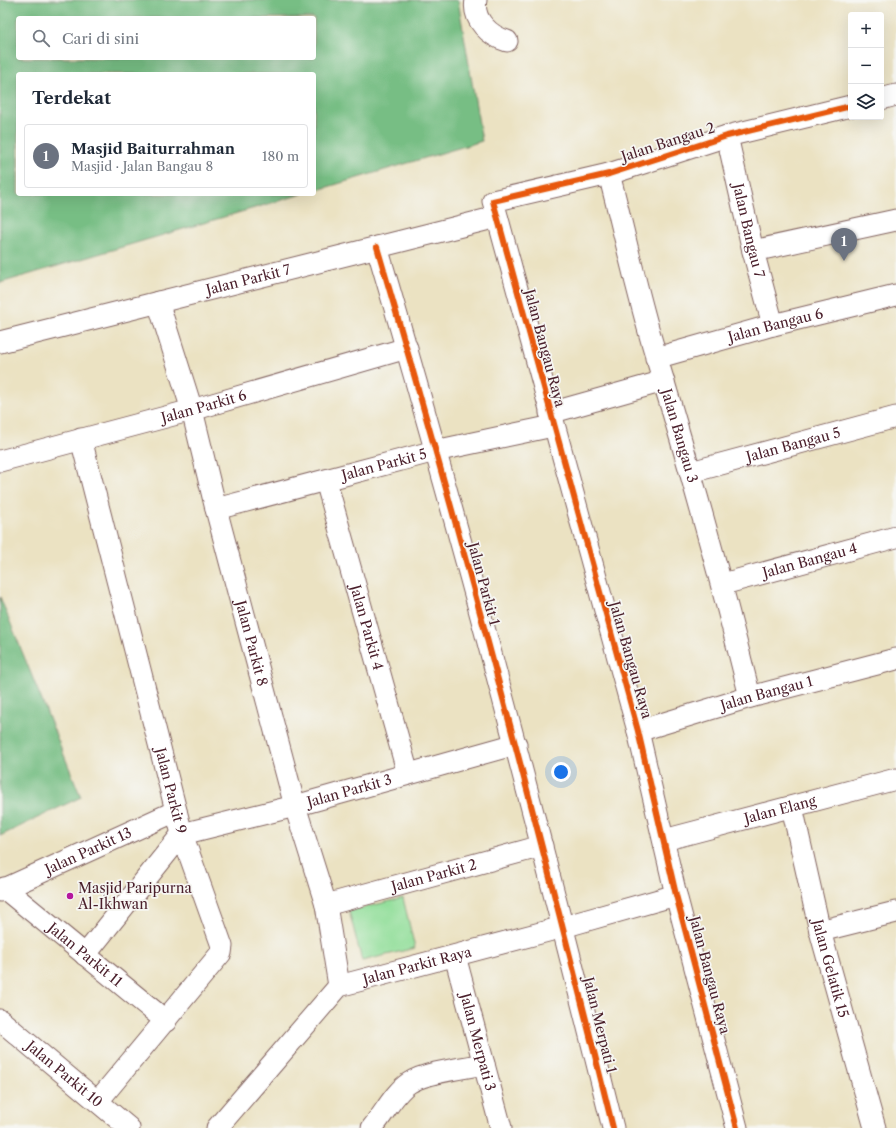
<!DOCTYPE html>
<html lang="id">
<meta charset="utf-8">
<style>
:root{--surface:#fff;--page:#f6f6f7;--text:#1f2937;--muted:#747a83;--line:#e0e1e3;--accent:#111827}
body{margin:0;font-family:"Libre Caslon Text",serif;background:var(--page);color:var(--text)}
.controls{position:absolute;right:12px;top:12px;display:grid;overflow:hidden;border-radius:4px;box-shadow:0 4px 16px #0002}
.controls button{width:36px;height:36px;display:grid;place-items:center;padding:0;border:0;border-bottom:1px solid var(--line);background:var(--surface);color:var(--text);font:20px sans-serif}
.you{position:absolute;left:561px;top:772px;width:14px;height:14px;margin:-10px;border:3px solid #fff;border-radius:50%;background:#1a73e8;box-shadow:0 0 0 6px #1a73e833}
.badge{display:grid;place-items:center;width:26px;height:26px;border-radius:50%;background:var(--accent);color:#fff;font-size:13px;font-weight:700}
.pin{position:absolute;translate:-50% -33px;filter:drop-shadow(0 1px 2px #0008)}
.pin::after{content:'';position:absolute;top:21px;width:14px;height:12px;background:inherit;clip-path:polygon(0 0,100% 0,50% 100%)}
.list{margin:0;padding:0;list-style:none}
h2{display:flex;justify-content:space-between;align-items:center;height:52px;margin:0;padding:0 16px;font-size:17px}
h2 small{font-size:13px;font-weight:400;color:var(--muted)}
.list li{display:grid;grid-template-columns:26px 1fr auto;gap:12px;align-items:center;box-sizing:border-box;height:64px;margin:0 8px 8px;padding:0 8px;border:1px solid var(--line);border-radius:4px}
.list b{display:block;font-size:15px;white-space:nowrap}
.list p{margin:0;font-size:13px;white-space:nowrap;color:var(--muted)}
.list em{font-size:13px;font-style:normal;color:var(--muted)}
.icon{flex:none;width:22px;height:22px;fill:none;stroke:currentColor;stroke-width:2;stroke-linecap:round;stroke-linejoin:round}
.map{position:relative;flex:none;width:896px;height:1128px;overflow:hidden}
.search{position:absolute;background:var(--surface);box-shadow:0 4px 16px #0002;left:16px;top:16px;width:300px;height:44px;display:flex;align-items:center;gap:10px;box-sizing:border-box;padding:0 14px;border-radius:4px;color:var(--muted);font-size:15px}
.panel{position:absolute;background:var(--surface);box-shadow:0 4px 16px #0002;left:16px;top:72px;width:300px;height:124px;border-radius:4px}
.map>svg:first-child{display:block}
</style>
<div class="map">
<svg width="896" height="1128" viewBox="0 0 896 1128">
<rect width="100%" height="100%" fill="#f6f6f2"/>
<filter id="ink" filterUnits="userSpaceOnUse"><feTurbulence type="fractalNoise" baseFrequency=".025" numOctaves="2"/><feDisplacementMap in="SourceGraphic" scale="8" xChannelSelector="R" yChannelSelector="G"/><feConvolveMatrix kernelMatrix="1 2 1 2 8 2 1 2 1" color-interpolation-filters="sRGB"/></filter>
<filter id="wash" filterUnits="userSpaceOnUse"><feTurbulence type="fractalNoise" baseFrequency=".012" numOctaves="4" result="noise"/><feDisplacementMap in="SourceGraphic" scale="16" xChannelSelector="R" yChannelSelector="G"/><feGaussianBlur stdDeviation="0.9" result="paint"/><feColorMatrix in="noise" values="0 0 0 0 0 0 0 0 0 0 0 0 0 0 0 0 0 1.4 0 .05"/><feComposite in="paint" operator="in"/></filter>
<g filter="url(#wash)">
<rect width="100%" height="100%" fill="#ebe2c2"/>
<path fill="#94df9c" stroke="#6f7f64" d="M403 898 415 948 362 961 349 911Z"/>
<path fill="#77be84" stroke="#606e58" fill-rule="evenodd" d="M0 0H458L482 141 314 191V74H18V194H302L0 283ZM18 18H314V58H18Z
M0 597 81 797 0 836Z"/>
</g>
<g filter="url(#ink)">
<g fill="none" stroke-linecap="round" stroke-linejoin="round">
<defs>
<g id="minor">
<path d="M476 0C472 20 490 36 507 41"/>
<path d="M881 99 896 95"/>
<path id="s1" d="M727 136 753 251 773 325"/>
<path id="s2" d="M609 174C625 235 638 298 657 359 691 472 722 582 750 697"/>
<path d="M377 247C463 539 540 833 613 1128"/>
<path d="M753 251 896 220"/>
<path id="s3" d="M158 302 192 410 216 509 295 806 326 905 339 986"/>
<path id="s4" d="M0 342 497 217"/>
<path id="s5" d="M656 358 773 325 896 295"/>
<path d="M550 413 664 381"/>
<path id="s6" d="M81 439 182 834 222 946 221 953 98 1101"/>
<path id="s7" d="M0 461 192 410 407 348"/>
<path id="s8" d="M691 472 896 417"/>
<path id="s9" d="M326 481 408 774"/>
<path id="s10" d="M216 509 435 451 553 426"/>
<path id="s11" d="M723 584 896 537"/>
<path id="s12" d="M638 731 750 697 896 659"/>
<path id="s13" d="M792 807 820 931 875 1128"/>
<path id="s14" d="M664 840 896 779"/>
<path id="s15" d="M4 888 166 1021"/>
<path id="s16" d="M0 891 176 811"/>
<path id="s17" d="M326 905 542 846"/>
<path d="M820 931 896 912"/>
<path id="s18" d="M85 955 182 834 295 806 516 744"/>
<path id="s19" d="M455 956 501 1128"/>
<path id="s20" d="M0 1020 129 1128"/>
<path id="s21" d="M217 1128 339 986 563 927 676 895"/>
<path d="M372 1128C384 1114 394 1093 409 1083 425 1072 464 1068 484 1064"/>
<path d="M737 1128 676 895 638 731 493 201 609 174 727 136 851 106"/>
</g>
</defs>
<use href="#minor" stroke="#826360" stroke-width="23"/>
<use href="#minor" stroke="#fff" stroke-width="21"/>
<defs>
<path id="cycleway" d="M377 247C463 539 540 833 613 1128
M737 1128 676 895 638 731 493 201 609 174 727 136 851 106"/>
</defs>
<use href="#cycleway" stroke="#f6f6f2" stroke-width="8"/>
<use href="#cycleway" stroke="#e8590c" stroke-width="6"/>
</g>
</g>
<circle fill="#b5179e" stroke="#f6f6f2" stroke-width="1.5" cx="70" cy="896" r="4"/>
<g text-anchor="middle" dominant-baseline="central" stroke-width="3.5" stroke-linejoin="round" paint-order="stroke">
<g font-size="14" fill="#4a1f2b" stroke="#f6f6f2">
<text transform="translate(668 142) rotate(-18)">Jalan Bangau 2</text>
<text stroke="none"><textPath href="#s1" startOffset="97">Jalan Bangau 7</textPath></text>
<text stroke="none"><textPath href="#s4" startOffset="256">Jalan Parkit 7</textPath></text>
<text stroke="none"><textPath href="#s5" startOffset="124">Jalan Bangau 6</textPath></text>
<text transform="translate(545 348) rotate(75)">Jalan Bangau Raya</text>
<text stroke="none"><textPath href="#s7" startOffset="211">Jalan Parkit 6</textPath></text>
<text stroke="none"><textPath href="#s2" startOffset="271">Jalan Bangau 3</textPath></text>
<text stroke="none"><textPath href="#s8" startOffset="106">Jalan Bangau 5</textPath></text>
<text stroke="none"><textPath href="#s10" startOffset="174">Jalan Parkit 5</textPath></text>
<text stroke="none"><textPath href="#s11" startOffset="90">Jalan Bangau 4</textPath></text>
<text transform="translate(484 584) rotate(75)">Jalan Parkit 1</text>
<text stroke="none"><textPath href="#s9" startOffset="152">Jalan Parkit 4</textPath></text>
<text stroke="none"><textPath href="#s3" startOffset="354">Jalan Parkit 8</textPath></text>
<text transform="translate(631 660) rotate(74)">Jalan Bangau Raya</text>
<text stroke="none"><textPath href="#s12" startOffset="134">Jalan Bangau 1</textPath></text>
<text stroke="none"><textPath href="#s6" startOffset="363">Jalan Parkit 9</textPath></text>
<text stroke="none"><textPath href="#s18" startOffset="328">Jalan Parkit 3</textPath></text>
<text stroke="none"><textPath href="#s14" startOffset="120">Jalan Elang</textPath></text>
<text stroke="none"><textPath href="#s16" startOffset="97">Jalan Parkit 13</textPath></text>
<text stroke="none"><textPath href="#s17" startOffset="112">Jalan Parkit 2</textPath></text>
<text stroke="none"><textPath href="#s15" startOffset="105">Jalan Parkit 11</textPath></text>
<text stroke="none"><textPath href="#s21" startOffset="268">Jalan Parkit Raya</textPath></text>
<text stroke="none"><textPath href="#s13" startOffset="166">Jalan Gelatik 15</textPath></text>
<text transform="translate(710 975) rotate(75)">Jalan Bangau Raya</text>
<text transform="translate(600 1025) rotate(76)">Jalan Merpati 1</text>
<text stroke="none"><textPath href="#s19" startOffset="89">Jalan Merpati 3</textPath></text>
<text stroke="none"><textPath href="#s20" startOffset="84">Jalan Parkit 10</textPath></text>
</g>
<g font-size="14" fill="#4a1f2b" stroke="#f6f6f2" text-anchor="start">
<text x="78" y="888">Masjid Paripurna<tspan x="78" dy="16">Al-Ikhwan</tspan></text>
</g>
</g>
</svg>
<div class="controls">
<button>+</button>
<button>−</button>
<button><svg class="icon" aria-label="layers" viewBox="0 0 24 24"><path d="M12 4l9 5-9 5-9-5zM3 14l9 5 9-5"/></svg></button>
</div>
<div class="you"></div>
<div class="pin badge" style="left:844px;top:261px;background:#6b7280">1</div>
<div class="search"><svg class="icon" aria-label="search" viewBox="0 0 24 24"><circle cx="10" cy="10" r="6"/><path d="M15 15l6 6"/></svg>Cari di sini</div>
<section class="panel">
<h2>Terdekat<small></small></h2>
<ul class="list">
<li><span class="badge" style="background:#6b7280">1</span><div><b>Masjid Baiturrahman</b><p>Masjid · Jalan Bangau 8</p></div><em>180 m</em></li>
</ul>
</section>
</div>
